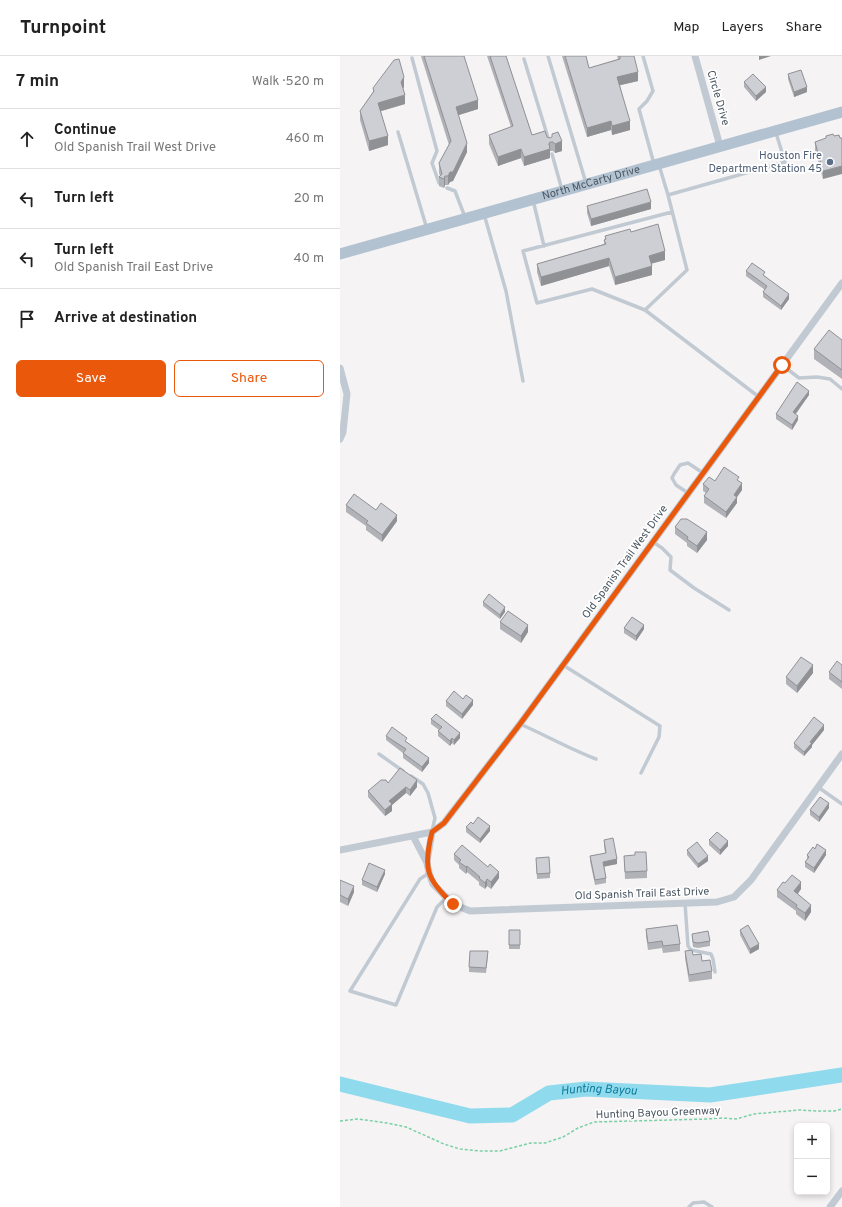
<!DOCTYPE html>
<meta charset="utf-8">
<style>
:root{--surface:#fff;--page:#f2f2f2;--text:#222;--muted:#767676;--line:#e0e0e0;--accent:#ea580c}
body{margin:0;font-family:Overpass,sans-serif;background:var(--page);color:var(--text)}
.controls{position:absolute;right:12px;bottom:12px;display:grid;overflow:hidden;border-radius:6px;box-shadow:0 2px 6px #0003}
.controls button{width:36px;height:36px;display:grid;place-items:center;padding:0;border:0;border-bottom:1px solid var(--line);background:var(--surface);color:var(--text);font:20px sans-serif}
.stop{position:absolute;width:12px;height:12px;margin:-9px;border:3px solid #ea580c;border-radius:50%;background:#fff}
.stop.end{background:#ea580c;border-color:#fff;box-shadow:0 1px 4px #0008}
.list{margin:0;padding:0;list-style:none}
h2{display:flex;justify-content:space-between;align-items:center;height:52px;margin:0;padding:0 16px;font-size:17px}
h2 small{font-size:13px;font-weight:400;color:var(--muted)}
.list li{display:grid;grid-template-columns:26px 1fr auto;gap:12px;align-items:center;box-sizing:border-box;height:60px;padding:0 16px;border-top:1px solid var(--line)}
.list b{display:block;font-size:15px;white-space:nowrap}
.list p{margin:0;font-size:13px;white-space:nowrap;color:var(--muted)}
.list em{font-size:13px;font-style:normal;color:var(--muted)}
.actions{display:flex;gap:8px;padding:12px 16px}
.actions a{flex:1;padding:9px 0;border:1px solid var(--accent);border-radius:6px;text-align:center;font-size:14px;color:var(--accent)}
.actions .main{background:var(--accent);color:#fff}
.icon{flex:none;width:22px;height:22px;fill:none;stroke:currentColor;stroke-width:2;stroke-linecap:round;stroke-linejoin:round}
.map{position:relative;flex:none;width:502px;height:1151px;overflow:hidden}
header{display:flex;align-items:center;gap:24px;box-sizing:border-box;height:56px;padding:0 20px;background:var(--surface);border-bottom:1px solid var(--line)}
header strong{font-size:19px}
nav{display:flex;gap:22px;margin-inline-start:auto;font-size:14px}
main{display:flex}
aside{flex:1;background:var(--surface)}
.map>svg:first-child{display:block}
</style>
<header>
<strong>Turnpoint</strong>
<nav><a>Map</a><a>Layers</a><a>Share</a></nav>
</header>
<main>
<aside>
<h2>7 min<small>Walk · 520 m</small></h2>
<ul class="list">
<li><svg class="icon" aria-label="ahead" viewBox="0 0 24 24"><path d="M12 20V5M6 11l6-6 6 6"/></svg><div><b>Continue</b><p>Old Spanish Trail West Drive</p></div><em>460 m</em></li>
<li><svg class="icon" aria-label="left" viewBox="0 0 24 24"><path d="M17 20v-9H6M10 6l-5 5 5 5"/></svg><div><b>Turn left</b></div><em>20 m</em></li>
<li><svg class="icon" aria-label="left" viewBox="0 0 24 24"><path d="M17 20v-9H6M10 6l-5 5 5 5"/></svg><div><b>Turn left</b><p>Old Spanish Trail East Drive</p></div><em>40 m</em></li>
<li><svg class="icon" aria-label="arrive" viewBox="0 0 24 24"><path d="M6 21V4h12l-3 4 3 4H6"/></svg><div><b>Arrive at destination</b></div></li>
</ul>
<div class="actions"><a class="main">Save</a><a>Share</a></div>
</aside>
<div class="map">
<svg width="502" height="1151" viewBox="0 0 502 1151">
<rect width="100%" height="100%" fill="#f5f3f3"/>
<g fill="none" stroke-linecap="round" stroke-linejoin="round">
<path stroke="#90daee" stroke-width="15" id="s1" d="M0 1028 130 1060 172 1059 209 1037 246 1033 370 1039 502 1019"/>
<path stroke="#7ad0a6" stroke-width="1.5" stroke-dasharray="3 2" stroke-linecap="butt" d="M0 1065 18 1063 47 1067 66 1071 104 1088 120 1093 141 1095H160L191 1087H205L223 1081 238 1072 254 1066 367 1063 382 1062 396 1063 414 1058 459 1054 477 1055H494L502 1053"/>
<path stroke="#c1cad2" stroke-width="3.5" d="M208 0 246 127
M303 0 313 35 307 45 299 53 314 108
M72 2 97 95 92 107 99 127
M184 3 209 85
M58 76 87 173
M212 98 222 134
M319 109 328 139 445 106 436 77
M107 132 115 135 125 161
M328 139 347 214 305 254 419 341
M193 144 204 190
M144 158 166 235 183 325
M305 254 252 233 197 247 183 195 332 156
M442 309 459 322 477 321 490 323 502 333
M348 437 336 429 332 422 334 418 340 409 348 407 363 417
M313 486 322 492 331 501 330 514 354 532 389 554
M223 609 320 670 319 681 301 717
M180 668C205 679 230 693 256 703
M39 698 63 715
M71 720 83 728 88 737 95 762 92 775
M478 731 502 748
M89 817 80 823 10 935 56 949 97 851 106 842
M345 847 348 890 351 894 371 898 373 903 375 916
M349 1151 353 1147 364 1146 372 1151"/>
<path stroke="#c1cad2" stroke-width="7" d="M355 0 380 90
M0 312 7 338 3 376 0 383
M73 780 87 807 89 817 93 828 113 848 130 855 377 846 394 841 411 824 502 698
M0 794 92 776 104 767 180 668 502 227
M87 805 92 776
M490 1151 502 1135"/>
<path stroke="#b3c2d1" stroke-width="11" id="s2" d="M0 198 502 56"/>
</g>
<path fill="#b0b2b7" d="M81 0H124L138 53 118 59 127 96 113 125 110 126 108 129H105L104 132 99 130V121L100 120 99 117V107L109 89Z
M147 0H166L192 79 207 81 210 82 222 95 215 97 213 95H210V102L184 110 181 102 158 110 149 88V79L171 71Z
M222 0H246L249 12 278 3 277 0H294L298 25 280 29 290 74 272 79 271 74 247 81Z
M448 18 467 36 454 41 448 23Z
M404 26 426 36 416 45 404 31Z
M64 31 63 33 65 48 41 55 48 89 29 95 20 64V55L33 36V32Z
M486 80H494L500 82 483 123 475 94V86L486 83Z
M247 150 311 153 251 170 247 157Z
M291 176 325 204 311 208 312 219 275 229 269 210 201 230 197 216V208L264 188V184L265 183V180Z
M406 215 425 220 449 243 441 254 423 241V236L425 234 406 220Z
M502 284V323L474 303V293Z
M469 339 456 358 458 364 452 374 436 363V358Z
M375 425 399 426 402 434 397 441V447L386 462 364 447V440L366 437 363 435V428Z
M6 449 36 454 57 465 42 486 26 474V470L6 456Z
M335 471 367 484 357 497 347 490V487L335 478Z
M143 546 165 556 160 563 143 550Z
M160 566 188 576 181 587 160 573Z
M284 572 304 573 296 585 284 577Z
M502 609V633L489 623V616Z
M473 617 457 637 446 628V621Z
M123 643 133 649 122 663 106 650V645Z
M91 663 120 682 114 689 112 687 110 690 98 680V675L99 674 91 668Z
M484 674 472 689V691L464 700 454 692V687Z
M46 680 67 686 89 707 82 716 63 702V697L46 684Z
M48 727 77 731 70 740 66 737 52 749V755L45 760 28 741V735Z
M489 752 479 766 470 759V754Z
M133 768 150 775 140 787 126 776V771Z
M264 784 277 808 264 810 266 822V827L255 829 250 805V800L265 797 264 789Z
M369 784 388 790 380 799 369 789Z
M347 794 368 805 358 812 347 799Z
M114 798 159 822 151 833 147 830 145 833 139 829V826L127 816 126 818 119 812V809L114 804Z
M467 799H486L474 817 465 811V806L467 804Z
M284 800 307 815V822L285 823Z
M196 802 210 817V822L197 823Z
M45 818 37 836 22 829V824Z
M0 824 14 836 8 850 0 846Z
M445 827 461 833 458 838 471 856 465 865 456 858V855L437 841V834Z
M306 873 340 888V895L323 897 322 892 308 894 306 880Z
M169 874H180V893H169Z
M400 874 419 893 410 898 400 879Z
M352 878 370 885V890L358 892 353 891 352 882Z
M345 895 353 899 362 905 372 915V923L349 926 345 902Z
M148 900 146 917 129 916V911Z"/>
<path fill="#909195" d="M419 0H431L419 4Z
M298 16V25L277 30V21Z
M64 21V31L61 35V26Z
M426 31V36L416 45V40Z
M467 31V36L454 41V36Z
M65 39V48L38 56V47Z
M138 44V53L116 60V51Z
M271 65V74L247 81V72Z
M290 65V74L272 79V70Z
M48 80V89L29 95V85Z
M222 85V95L215 97V88Z
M210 86V102L184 110V101L209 88Z
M127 87V96L113 125 110 126 108 129V120Z
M181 93V102L158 110V101Z
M502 110V118L483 123V115Z
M105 120V129L104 132V123Z
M311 146V153L251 170V163Z
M325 195V204L309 208V200Z
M269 202V210L201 230V221Z
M312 210V219L275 229V221Z
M449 238V243L441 254V250Z
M469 335V339L453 361V356Z
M458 360V364L452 374V369Z
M402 427V434L397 441V447L386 462V456L394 439Z
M57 459V465L42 486V479Z
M367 476V484L357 497V490Z
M165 551V556L160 563V559Z
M188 569V576L181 587V580Z
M304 569V573L296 585V580Z
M473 609V617L457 637V630Z
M133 644V649L122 663V658Z
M484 669V674L472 689V691L464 700V696L470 686Z
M120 677V682L114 689V684Z
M112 682V687L110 690V685Z
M89 702V707L82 716V711Z
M77 724V731L70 740V734Z
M66 731V737L52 749V755L45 760V754L49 745Z
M489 747V752L479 766V761Z
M150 770V775L140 787V783Z
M388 785V790L380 799V794Z
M486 794V799L474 817V812Z
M368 800V805L358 812V808Z
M277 803V808L263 811V806Z
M127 810V816L126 818V811Z
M45 814V818L37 836V831Z
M159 816V822L151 833V826Z
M147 823V830L145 833V827Z
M461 826V833L454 842V835Z
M14 830V836L8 850V843Z
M471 849V856L465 865V857Z
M419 888V893L410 898V893Z"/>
<path fill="#cdcfd5" stroke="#909195" d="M84 0H124L138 44 116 51 127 87 113 116H110L108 120H105L104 123 99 121 102 118 99 107 111 85Z
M150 0H166L192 79 205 75 207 81 210 82 212 81V78L218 76 222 85 215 88 213 86H210L209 88 210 93 184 101 181 93 158 101 149 79 173 70Z
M225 0H246L249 12 280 3V0H294L298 16 277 21 290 65 272 70 271 65 247 72Z
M59 3 64 21 61 26 65 39 38 47 48 80 29 85 20 55 34 35 33 32 54 4Z
M461 14 467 31 454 36 448 18Z
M413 18 426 31 416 40 404 26Z
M493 78 494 80 499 79 500 82H502V110L483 115 475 86 486 82V80Z
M307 133 311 146 251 163 247 150Z
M318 168 325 195 309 200 312 210 275 221 269 202 201 221 197 208 266 188 264 184 266 183 265 180 290 173 291 176Z
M412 207 425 216 423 219 449 238 441 250 423 236 427 230 406 215Z
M489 274 502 284V314L474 293Z
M457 326 469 335 453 356 458 360 452 369 436 358Z
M384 411 399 421 397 424 402 427 394 439 397 441 386 456 364 440 369 433 363 428 369 421 375 425Z
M14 438 36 454 41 447 57 459 42 479 26 467 28 465 6 449Z
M341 463H347L367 476 357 490 347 483 348 481 335 471Z
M149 538 165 551 160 559 143 546Z
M168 555 188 569 181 580 160 566Z
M292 561 304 569 296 580 284 572Z
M461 601 473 609 457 630 446 621Z
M497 605 502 609V626L489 616Z
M114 635 123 643 126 639 133 644 122 658 106 645Z
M96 658 120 677 114 684 112 682 110 685 98 675 102 671 91 663Z
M474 661 484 669 470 686 472 687 464 696 454 687Z
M52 671 67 682 65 685 89 702 82 711 63 697 66 693 46 680Z
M60 712 77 724 70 734 66 731 49 745 52 748 45 754 28 735 41 724H46L48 727Z
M480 741 489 747 479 761 470 754Z
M138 761 150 770 140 783 126 771 131 766 133 768Z
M377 776 388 785 380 794 369 784Z
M273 782 277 803 263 806 266 822 255 824 250 800 266 797 264 784Z
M357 786 368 800 358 808 347 794Z
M477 788 486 794 474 812 465 806 469 801 467 799 473 791 475 793Z
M122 789 148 811 150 808 159 816 151 826 147 823 145 827 139 822 140 821 127 810 126 811 119 806 121 804 114 798Z
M295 796H306L307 815 285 816 284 800 295 799Z
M209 801 210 817 197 818 196 802Z
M29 807 45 814 37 831 22 824Z
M452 819 461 826 454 835 471 849 465 857 456 851 457 849 437 834 443 826 445 827Z
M0 824 14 830 8 843 0 839Z
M337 869 340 888 323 890 322 885 308 887 306 873Z
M408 869 419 888 410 893 400 874Z
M169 874H180V889H169Z
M368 875 370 885 358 887 353 886 352 878Z
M352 894 353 899 361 898 362 905 370 904 372 915 349 919 345 895Z
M130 895H148L146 912 129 911Z"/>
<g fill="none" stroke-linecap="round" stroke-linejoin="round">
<path stroke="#ea580c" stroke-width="5" d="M113 848C86 823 83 812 92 776L104 767 180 668 442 309"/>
</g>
<circle fill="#5c6f8a" stroke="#fff" stroke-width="1.5" cx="490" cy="106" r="4"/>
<g text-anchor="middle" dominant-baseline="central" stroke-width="3.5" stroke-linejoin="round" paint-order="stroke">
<g font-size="11" fill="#4a5661" stroke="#fff">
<text transform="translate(378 42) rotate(74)">Circle Drive</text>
<text stroke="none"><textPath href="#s2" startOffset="261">North McCarty Drive</textPath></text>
<text transform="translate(285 506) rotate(-54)">Old Spanish Trail West Drive</text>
<text transform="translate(302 838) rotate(-2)">Old Spanish Trail East Drive</text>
<text transform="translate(318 1057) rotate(-2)">Hunting Bayou Greenway</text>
</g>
<g font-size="11" fill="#4e5e75" stroke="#fff" text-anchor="end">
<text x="482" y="100">Houston Fire<tspan x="482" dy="13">Department Station 45</tspan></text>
</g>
<g font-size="12" font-style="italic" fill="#0c7c9b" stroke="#fff">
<text stroke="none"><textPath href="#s1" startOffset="269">Hunting Bayou</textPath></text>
</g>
</g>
</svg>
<div class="controls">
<button>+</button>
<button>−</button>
</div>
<div class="stop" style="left:442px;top:309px"></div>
<div class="stop end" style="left:113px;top:848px"></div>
</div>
</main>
